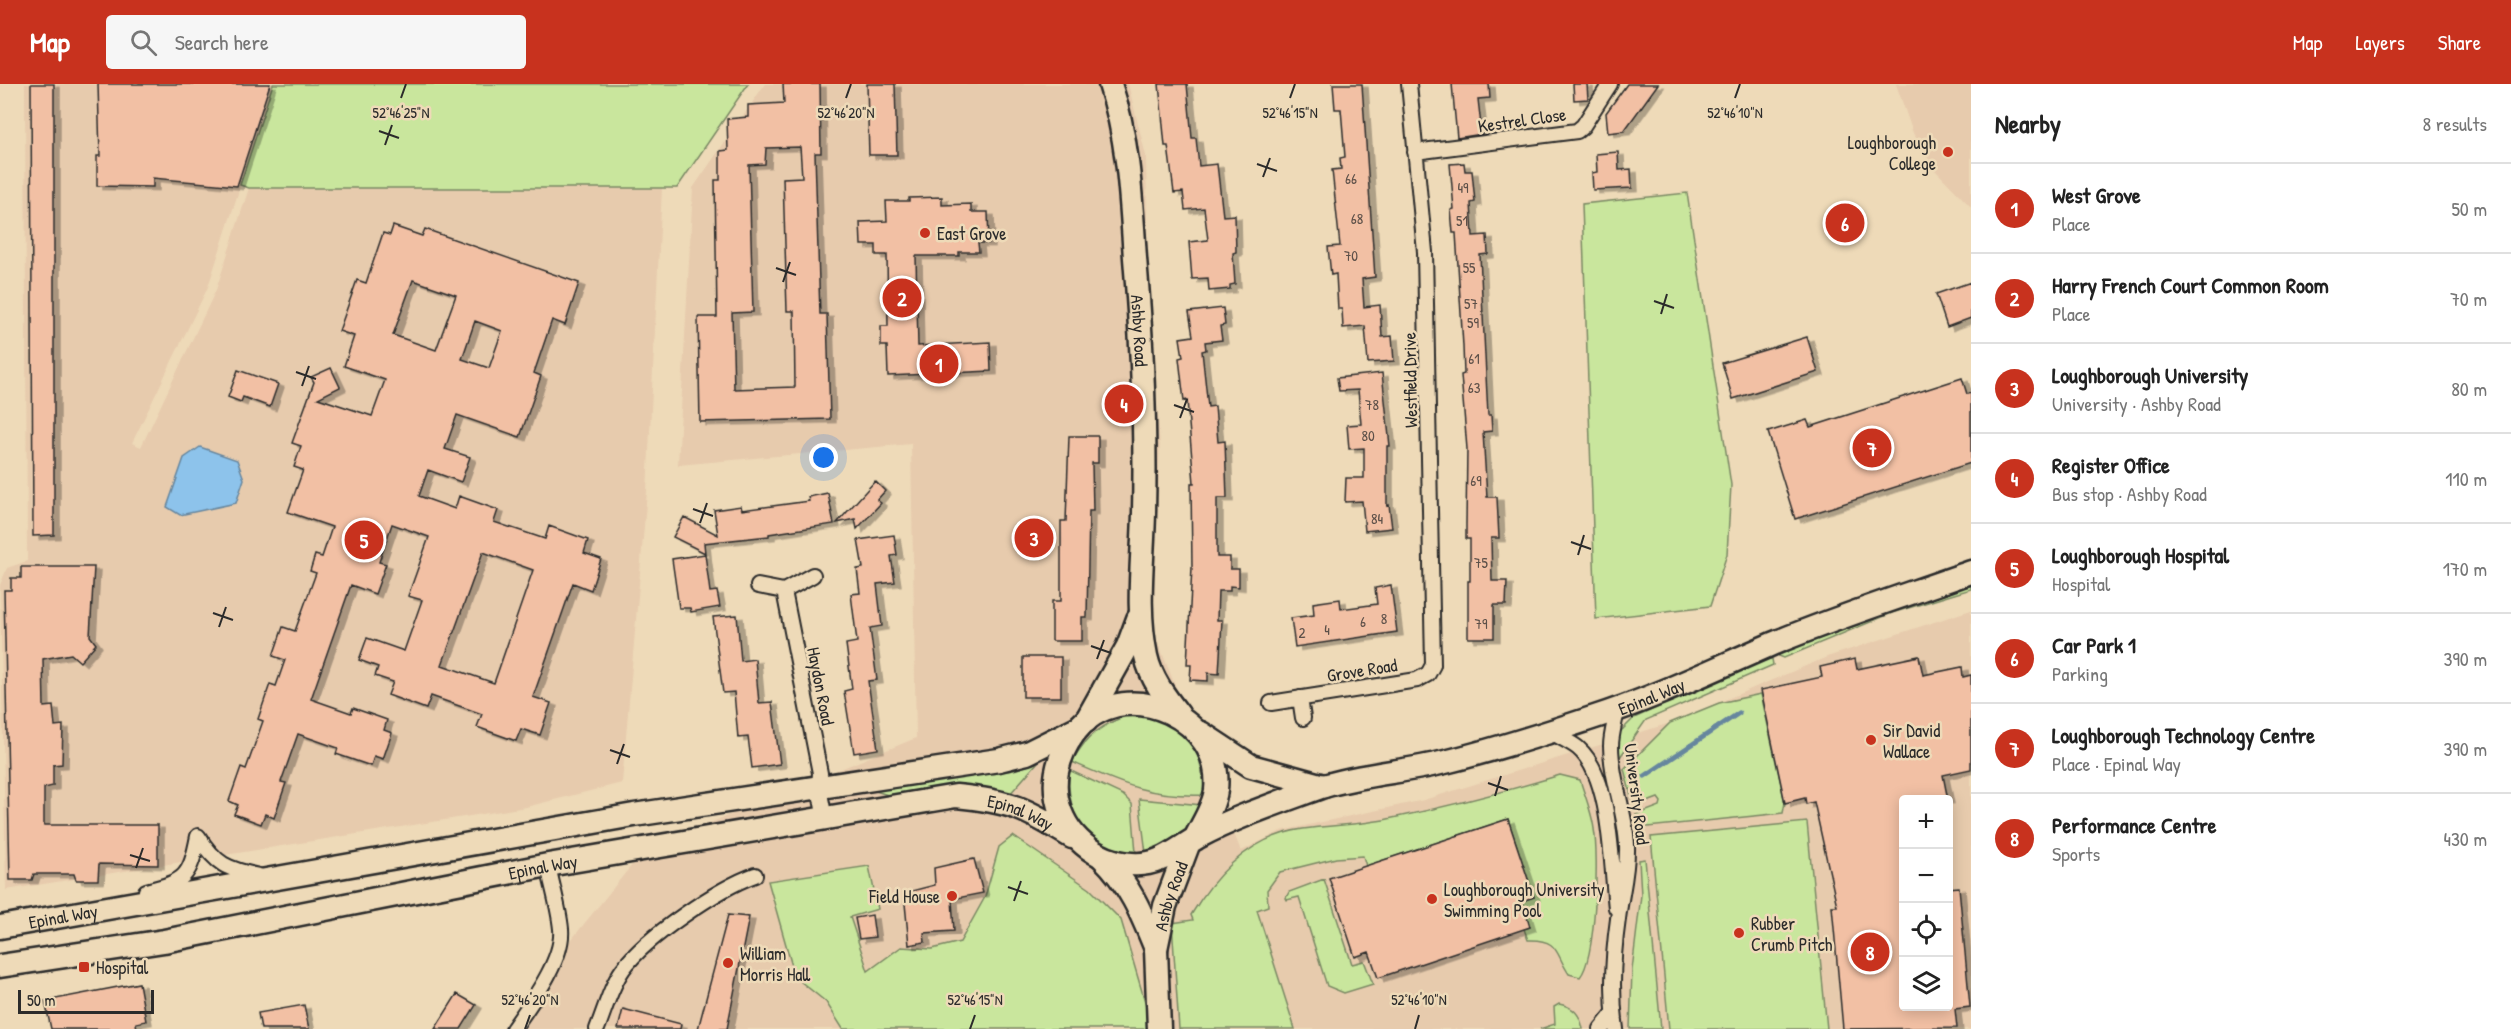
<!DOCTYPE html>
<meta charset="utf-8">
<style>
:root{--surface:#fff;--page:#f6f6f6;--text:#222;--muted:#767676;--line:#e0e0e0;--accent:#c8321e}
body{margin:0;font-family:"Patrick Hand",sans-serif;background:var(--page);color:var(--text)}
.controls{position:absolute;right:18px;bottom:18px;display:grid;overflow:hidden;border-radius:6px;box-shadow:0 3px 15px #0003}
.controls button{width:54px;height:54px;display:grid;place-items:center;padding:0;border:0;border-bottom:2px solid var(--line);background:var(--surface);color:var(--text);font:30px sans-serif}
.scale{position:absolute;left:18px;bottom:15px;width:136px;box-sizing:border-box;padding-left:6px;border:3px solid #2b2b2b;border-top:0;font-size:16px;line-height:21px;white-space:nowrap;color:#2b2b2b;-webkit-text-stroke:4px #eedab8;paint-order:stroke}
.you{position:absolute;left:824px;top:374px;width:21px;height:21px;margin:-15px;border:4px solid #fff;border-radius:50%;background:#1a73e8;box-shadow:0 0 0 9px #1a73e833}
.badge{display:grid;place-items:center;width:39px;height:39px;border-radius:50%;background:var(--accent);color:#fff;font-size:20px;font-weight:700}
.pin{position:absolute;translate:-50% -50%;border:3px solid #fff;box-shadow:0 2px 6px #0006}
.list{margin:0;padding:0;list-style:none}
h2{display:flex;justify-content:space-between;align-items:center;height:78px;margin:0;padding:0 24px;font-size:26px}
h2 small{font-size:20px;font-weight:400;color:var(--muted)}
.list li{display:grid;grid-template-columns:39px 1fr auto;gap:18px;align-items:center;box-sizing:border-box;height:90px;padding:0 24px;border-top:2px solid var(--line)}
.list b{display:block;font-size:22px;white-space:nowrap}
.list p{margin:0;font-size:20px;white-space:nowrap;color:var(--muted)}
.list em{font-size:20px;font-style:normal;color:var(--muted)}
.icon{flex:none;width:33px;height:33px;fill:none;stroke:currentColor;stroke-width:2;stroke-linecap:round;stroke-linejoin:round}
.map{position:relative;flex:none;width:1971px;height:945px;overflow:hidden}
header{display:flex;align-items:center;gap:36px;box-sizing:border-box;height:84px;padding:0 30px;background:var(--accent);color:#fff}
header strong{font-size:28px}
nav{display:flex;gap:33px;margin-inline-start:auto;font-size:21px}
.search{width:420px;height:54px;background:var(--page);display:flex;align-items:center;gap:15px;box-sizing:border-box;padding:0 21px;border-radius:6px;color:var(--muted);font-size:22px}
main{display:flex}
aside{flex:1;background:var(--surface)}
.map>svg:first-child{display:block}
</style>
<header>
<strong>Map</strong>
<div class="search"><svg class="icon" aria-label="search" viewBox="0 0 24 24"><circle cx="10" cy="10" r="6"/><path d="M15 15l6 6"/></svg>Search here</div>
<nav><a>Map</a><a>Layers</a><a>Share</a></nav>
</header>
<main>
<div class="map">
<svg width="1971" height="945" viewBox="0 0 1971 945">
<defs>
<filter id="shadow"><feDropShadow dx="6" dy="3.5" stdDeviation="0" flood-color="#0004"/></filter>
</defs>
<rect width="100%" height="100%" fill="#eedab8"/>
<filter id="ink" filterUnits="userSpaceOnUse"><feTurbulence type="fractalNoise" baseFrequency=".0167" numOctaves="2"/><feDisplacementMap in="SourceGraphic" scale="12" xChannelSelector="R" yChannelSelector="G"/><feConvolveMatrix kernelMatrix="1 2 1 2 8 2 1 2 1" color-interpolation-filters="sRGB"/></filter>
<g filter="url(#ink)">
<path fill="#e7cbad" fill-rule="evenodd" d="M25 0H273L208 203 132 359 141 363 216 206 249 104H662L647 407 622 699 526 723 6 806 0 501 7 484 27 477Z
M765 0H1128L1146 72 1148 191 1160 362 1153 546 1241 767 1281 747 1424 716 1670 639 1827 573 1971 526V945H513L554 877 644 766 916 654 911 360 678 381 693 104ZM1904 716H1948V922H1904Z
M1896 0H1971V123L1935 86 1913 49Z"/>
<path fill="#c9e69d" stroke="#7a8864" stroke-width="1.5" d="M273 0H748L677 104H249L240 101Z
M1687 109 1731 401 1727 470 1710 522 1596 535 1582 120Z
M1971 499V505L1892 529 1784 574 1779 572 1780 569Z
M1766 575H1772L1773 581 1646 636 1620 673 1616 674 1618 650 1634 634Z
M1761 610 1785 719 1783 729 1638 744 1636 731 1660 722 1661 718 1658 714 1634 723 1624 685 1670 639 1719 619Z
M1131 630C1184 632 1203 660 1204 711 1149 713 1122 700 1072 678 1086 651 1103 640 1131 630Z
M1038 678 1009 711 891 712 869 705 1014 686Z
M1069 686 1123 711 1132 720 1136 769C1087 763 1066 735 1069 686Z
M1560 691 1580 696C1585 712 1592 729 1594 745 1599 772 1596 874 1580 893L1569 890C1555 870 1560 855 1528 856L1524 845 1530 843 1522 817 1534 813 1508 735 1366 782 1363 772 1336 774 1280 788 1267 806 1268 822 1257 826 1295 945H1179L1172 839 1193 836 1191 831C1216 789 1252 752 1303 745 1331 741 1360 741 1388 735 1446 723 1504 708 1560 691Z
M1139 715 1202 721C1191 748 1174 761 1146 769Z
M1807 738 1827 945H1669L1651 753Z
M1013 752 1090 805 1121 836 1153 945H843L826 918 795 893 768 797 869 782 878 825 850 833 868 887 901 863 932 865 960 858 985 813 999 763Z
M1645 775 1661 945H1630L1632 886 1641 811 1639 776Z
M1324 795 1352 880 1364 877 1373 900 1344 909 1327 902 1299 813 1287 816 1286 814 1289 808Z
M1559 920C1574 923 1580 930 1583 945H1540L1555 940 1554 923Z"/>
<path fill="#8dc3eb" stroke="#66869e" stroke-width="1.5" d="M200 363 237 376 244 395 236 419 180 431 167 423 184 374Z"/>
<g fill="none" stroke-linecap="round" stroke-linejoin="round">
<path stroke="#66869e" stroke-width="5" d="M1645 692 1739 629"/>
</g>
<path fill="#f2c0a4" stroke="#2b2b2b" stroke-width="1.5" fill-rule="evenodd" filter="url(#shadow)" d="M31 0H54V451L33 452Z
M98 0H270L237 102 153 94V103L97 102V72H100Z
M783 0H820L821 69H815L820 230H827L830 335 700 338 698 233H717L715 96H720V67L728 66 727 35 748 33V21L784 19ZM800 63 802 93 783 94 787 227H794L795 303 734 305 732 229 753 228 749 81 765 80 766 64Z
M867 0H895L897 71H869Z
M1159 0H1187L1192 54H1196L1199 82 1217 80 1223 132 1235 131 1236 168 1233 169 1235 200 1230 201V205L1209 207 1208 194 1192 195 1189 158 1208 156 1204 124 1185 126 1183 108 1174 109 1168 62H1165Z
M1333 0H1362L1375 193 1362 195 1364 223 1380 221 1382 253 1392 252 1394 277 1368 279 1365 242 1343 244 1342 225H1338L1336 190 1331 191 1328 163 1340 162 1332 86 1341 85 1340 74 1345 73 1341 25H1335Z
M1452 0H1489L1490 14 1478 15 1482 50 1457 54Z
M1573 0H1587L1588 15 1574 16Z
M1627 0H1658L1624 47 1608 49 1606 29Z
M1618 68 1619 86 1631 85 1632 104 1593 106 1592 89 1597 88 1596 70Z
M1464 79 1465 87H1472L1475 118 1471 119 1473 152 1487 151 1488 170 1480 171 1488 331H1491L1492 347 1483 348 1487 413H1497L1499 454H1491L1492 497H1507L1506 521H1494V554H1468V497H1470V455H1466V441L1467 365 1461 291 1464 290 1463 262 1456 149H1453L1451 126 1454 125 1450 80Z
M942 113V121L971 120V128H988L989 159H978L979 168H959V172H916L918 262 990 258 991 287 888 292 887 262H881V242H888L887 171H876V161H861L860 138 887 137 886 117H909V114Z
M393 142 422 152 425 145 579 199 565 241 552 236 534 289 541 292 520 353 457 331 445 365 470 373 461 398 428 386 419 412 455 425 459 412 498 426 494 438 545 455 549 442 588 456 584 469 601 475 591 506 573 499 533 613 551 619 540 651 521 645 516 657 477 643 482 630 431 612 426 625 388 611 393 598 375 592 378 583 359 576 367 554 404 567 422 516 408 512 429 453 392 440 379 478 386 480 375 510 351 501 311 615 351 629 353 624 387 636 384 646 392 649 383 675 374 672 371 682 336 670 338 664 298 650 281 698 286 699 274 734 265 730 261 740 234 730 238 721 229 717 241 683 246 685 263 637 258 635 270 600 276 602 285 576 273 572 283 543 295 547 316 489 310 487 315 471 322 473 332 443 288 428 303 386 294 383 301 362 292 359 314 298 311 293 331 284 340 303 318 314 372 332 385 296 344 282 354 252 339 247 357 196 366 199 383 149 390 151ZM413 196 456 211 436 266 393 251ZM475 237 502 247 489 284 462 275ZM483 468 533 486 494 599 442 581Z
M1971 198V234L1947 243 1936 210Z
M1223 224 1225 241 1220 242 1222 256 1205 258 1206 266 1202 267 1208 323 1215 322 1218 358 1225 357 1227 414H1217V473H1230V485H1239V503L1230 502V507H1218L1217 536H1222L1219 590 1208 589V597L1190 596 1191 581H1187L1192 483 1191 399H1194L1187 316 1184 317 1179 274 1183 273 1180 254 1193 252 1189 228Z
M1807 253 1818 288 1733 315 1722 279Z
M238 286 278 300 270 323 243 313 241 318 228 313Z
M1382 289 1390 362H1387V422L1389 421 1392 444 1365 447 1362 417 1345 418 1346 394H1364V364L1349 365 1347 341 1361 340 1358 306 1339 307 1337 294Z
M1962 294 1967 310 1971 309V379L1795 435 1768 348 1807 336 1810 343Z
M1069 352H1098V379H1092L1093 427H1089L1087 533H1082V557H1052V517H1061V437H1066Z
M875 397 885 407 877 416 881 419 857 445 855 435 837 439Z
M828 409 834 440 769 450V452L704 459 705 469 673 453 684 433 718 451 714 426 741 422 742 426 809 417 808 413Z
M894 451 897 471 891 472 895 498 877 500 882 542 870 544 877 596 868 597 878 665 854 669 844 607 852 605 846 560 857 558 851 510 860 509 857 485 863 484 858 456Z
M705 470 710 508 717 507 720 523 691 528 690 524H679L672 475Z
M21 483H94L90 552 96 560 80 578 71 570 43 575 44 623 53 622 55 642 63 641 62 680 53 681V702L44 704V741H158V781L99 780 98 796H76L74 790H34L32 796H10L4 506H11V494H21Z
M1391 501 1397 548 1295 563 1291 534 1314 531 1313 519 1340 515 1341 525 1377 520 1375 504Z
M737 531 741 577 755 575 759 619 772 618 780 680 752 684 748 653 738 654 734 608 723 609 713 533Z
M1919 572 1923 591 1962 583 1963 593 1971 591V685L1943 691 1948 716H1904V922H1948V804L1959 803 1970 923 1955 925 1957 944 1843 945 1832 822H1837L1814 718 1806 720 1805 714 1785 719 1761 606 1822 593 1820 583 1855 575 1857 585Z
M1023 573H1061V613H1023Z
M1508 735 1534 813 1522 817 1530 843 1378 894 1369 868 1355 873 1329 794Z
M974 775 983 809 952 815 954 847 924 849 925 858 909 861 904 809 935 801 934 784Z
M728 831 749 833 727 945H698Z
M872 831 875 853 859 855 855 834Z
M139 899 146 937 136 939 137 945H51L45 917Z
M457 910 476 921 461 945H435Z
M304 921 309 945H261L258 929Z
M623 925 681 940 680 945H618Z"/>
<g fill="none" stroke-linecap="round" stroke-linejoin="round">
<defs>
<path id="street" d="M1415 68 1577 47 1583 42 1610 0
M758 502 784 507 813 491
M784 507 820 689 819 704 825 735
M1300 614 1303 634
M1271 619 1417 596 1428 590 1433 581 1425 168 1409 0
M1550 647C1558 653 1569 657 1578 664 1612 693 1611 782 1616 824
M146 807C186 797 190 793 198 752 216 781 227 785 259 792
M513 945C530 920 564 876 561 845 559 824 552 802 548 781
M597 945C605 925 611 902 623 885 646 853 719 804 755 791
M1601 945 1614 929
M1616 945C1611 910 1613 870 1618 835 1621 810 1628 787 1627 762 1626 728 1611 696 1611 662 1611 651 1615 638 1617 626"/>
<g id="primary">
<path id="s1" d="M1110 0C1129 57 1131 115 1135 174 1142 258 1146 343 1144 428 1143 477 1136 524 1146 572 1151 595 1165 613 1179 631"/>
<path d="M1086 637 1128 562 1138 535"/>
<path d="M1201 649 1251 682 1324 702"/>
<path id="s2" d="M1195 755C1202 740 1214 723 1216 706 1224 636 1129 590 1080 642 1062 662 1052 689 1057 715 1064 751 1096 778 1132 780 1160 782 1175 766 1198 753 1233 734 1283 717 1321 703 1361 690 1405 688 1445 678 1494 666 1544 650 1592 634 1655 614 1716 584 1777 558 1840 532 1906 511 1971 488"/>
<path d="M1102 773C1129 799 1142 830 1156 865"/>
<path id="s3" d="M0 843 634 731 999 676 1027 669 1079 643"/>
<path id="s4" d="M0 882 164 857 548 781 956 712C1011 717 1026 725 1072 753"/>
<path id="s5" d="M1159 945 1156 865 1165 822 1188 761"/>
</g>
</defs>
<use href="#street" stroke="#2b2b2b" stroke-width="18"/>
<use href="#primary" stroke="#2b2b2b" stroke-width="27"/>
<use href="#street" stroke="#eedab8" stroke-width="14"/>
<use href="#primary" stroke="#eedab8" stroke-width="22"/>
</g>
</g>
<path fill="none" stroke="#2b2b2b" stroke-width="2" d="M401 14 406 0M846 14 851 0M1290 14 1295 0M1735 14 1740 0M379 47 399 54M385 61 392 41M1257 80 1277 87M1263 93 1270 74M776 184 796 191M783 198 790 178M1654 217 1674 224M1661 230 1667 210M296 288 316 295M302 302 309 282M1174 321 1194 328M1180 334 1187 315M693 425 713 432M700 439 707 419M1571 458 1591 465M1578 471 1584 451M213 529 233 536M219 543 226 523M1091 562 1111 569M1097 575 1104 556M610 666 630 673M617 680 624 660M1488 699 1508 706M1495 712 1501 692M130 771 150 777M136 784 143 764M1008 803 1028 810M1014 817 1021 797M525 945 530 931M970 945 975 931M1415 945 1419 931"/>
<g fill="#c8321e" stroke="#eedab8" stroke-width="2">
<circle cx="1948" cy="68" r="6"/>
<circle cx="925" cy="149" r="6"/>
<circle cx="1871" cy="656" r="6"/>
<circle cx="952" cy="812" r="6"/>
<circle cx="1432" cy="815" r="6"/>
<circle cx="1739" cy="849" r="6"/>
<circle cx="728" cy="879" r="6"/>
<rect x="78" y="877" width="12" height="12" rx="3"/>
</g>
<g text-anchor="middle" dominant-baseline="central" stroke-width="5" stroke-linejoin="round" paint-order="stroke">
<g font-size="15" fill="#5d5049">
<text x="1351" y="94">66</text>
<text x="1463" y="103">49</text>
<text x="1357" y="134">68</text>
<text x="1462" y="136">51</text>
<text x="1351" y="171">70</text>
<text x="1469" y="183">55</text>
<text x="1471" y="219">57</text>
<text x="1473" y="238">59</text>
<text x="1474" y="274">61</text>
<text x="1474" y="303">63</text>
<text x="1372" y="320">78</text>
<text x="1368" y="351">80</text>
<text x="1476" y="396">69</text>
<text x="1377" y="434">84</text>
<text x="1481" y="478">75</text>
<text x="1384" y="534">8</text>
<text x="1363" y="537">6</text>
<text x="1481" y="539">79</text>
<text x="1327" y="545">4</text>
<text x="1302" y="548">2</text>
</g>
<g font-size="18" fill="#2b2b2b" stroke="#eedab8">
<text transform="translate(1522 36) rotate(-8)">Kestrel Close</text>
<text stroke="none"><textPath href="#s1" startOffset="249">Ashby Road</textPath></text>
<text transform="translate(1410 296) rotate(-91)">Westfield Drive</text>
<text transform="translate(1362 586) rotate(-9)">Grove Road</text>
<text transform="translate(821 602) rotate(79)">Haydon Road</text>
<text stroke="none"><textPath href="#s2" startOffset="982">Epinal Way</textPath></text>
<text transform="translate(1637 710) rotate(83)">University Road</text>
<text stroke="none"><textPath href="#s4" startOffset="1038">Epinal Way</textPath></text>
<text stroke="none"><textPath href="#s4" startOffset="552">Epinal Way</textPath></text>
<text stroke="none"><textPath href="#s5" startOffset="135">Ashby Road</textPath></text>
<text stroke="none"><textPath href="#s3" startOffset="64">Epinal Way</textPath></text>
</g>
<g font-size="18" fill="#2b2b2b" stroke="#eedab8" text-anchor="start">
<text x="1936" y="58" text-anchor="end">Loughborough<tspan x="1936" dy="21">College</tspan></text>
<text x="937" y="149">East Grove</text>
<text x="1883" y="646">Sir David<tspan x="1883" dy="21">Wallace</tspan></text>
<text x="1444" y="805">Loughborough University<tspan x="1444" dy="21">Swimming Pool</tspan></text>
<text x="940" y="812" text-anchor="end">Field House</text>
<text x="1751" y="839">Rubber<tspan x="1751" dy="21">Crumb Pitch</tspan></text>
<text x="740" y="869">William<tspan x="740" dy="21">Morris Hall</tspan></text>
<text x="96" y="883">Hospital</text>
</g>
</g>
<g font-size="15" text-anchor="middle" fill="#2b2b2b" stroke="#eedab8" stroke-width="5" stroke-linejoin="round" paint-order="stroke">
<text x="401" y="34">52°46'25"N</text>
<text x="846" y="34">52°46'20"N</text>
<text x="1290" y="34">52°46'15"N</text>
<text x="1735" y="34">52°46'10"N</text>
<text x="530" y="921">52°46'20"N</text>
<text x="975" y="921">52°46'15"N</text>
<text x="1419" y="921">52°46'10"N</text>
</g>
</svg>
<div class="controls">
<button>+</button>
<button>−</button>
<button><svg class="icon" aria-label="locate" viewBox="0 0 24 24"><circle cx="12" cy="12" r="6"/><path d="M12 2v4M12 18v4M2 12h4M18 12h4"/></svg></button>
<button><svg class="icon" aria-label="layers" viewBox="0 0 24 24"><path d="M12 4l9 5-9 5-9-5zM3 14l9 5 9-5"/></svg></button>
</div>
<div class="scale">50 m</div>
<div class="you"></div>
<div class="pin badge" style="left:939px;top:280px">1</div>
<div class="pin badge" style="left:902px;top:214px">2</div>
<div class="pin badge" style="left:1034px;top:454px">3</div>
<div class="pin badge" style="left:1124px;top:320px">4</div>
<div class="pin badge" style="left:364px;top:456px">5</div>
<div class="pin badge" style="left:1845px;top:139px">6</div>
<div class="pin badge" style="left:1872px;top:364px">7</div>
<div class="pin badge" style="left:1870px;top:868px">8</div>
</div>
<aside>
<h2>Nearby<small>8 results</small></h2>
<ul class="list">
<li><span class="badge">1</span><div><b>West Grove</b><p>Place</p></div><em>50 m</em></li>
<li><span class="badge">2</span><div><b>Harry French Court Common Room</b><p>Place</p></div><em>70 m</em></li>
<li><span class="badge">3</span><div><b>Loughborough University</b><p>University · Ashby Road</p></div><em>80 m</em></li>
<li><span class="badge">4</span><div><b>Register Office</b><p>Bus stop · Ashby Road</p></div><em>110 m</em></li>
<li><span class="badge">5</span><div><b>Loughborough Hospital</b><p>Hospital</p></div><em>170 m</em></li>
<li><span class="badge">6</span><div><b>Car Park 1</b><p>Parking</p></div><em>390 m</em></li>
<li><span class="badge">7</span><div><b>Loughborough Technology Centre</b><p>Place · Epinal Way</p></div><em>390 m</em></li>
<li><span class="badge">8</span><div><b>Performance Centre</b><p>Sports</p></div><em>430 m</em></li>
</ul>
</aside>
</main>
